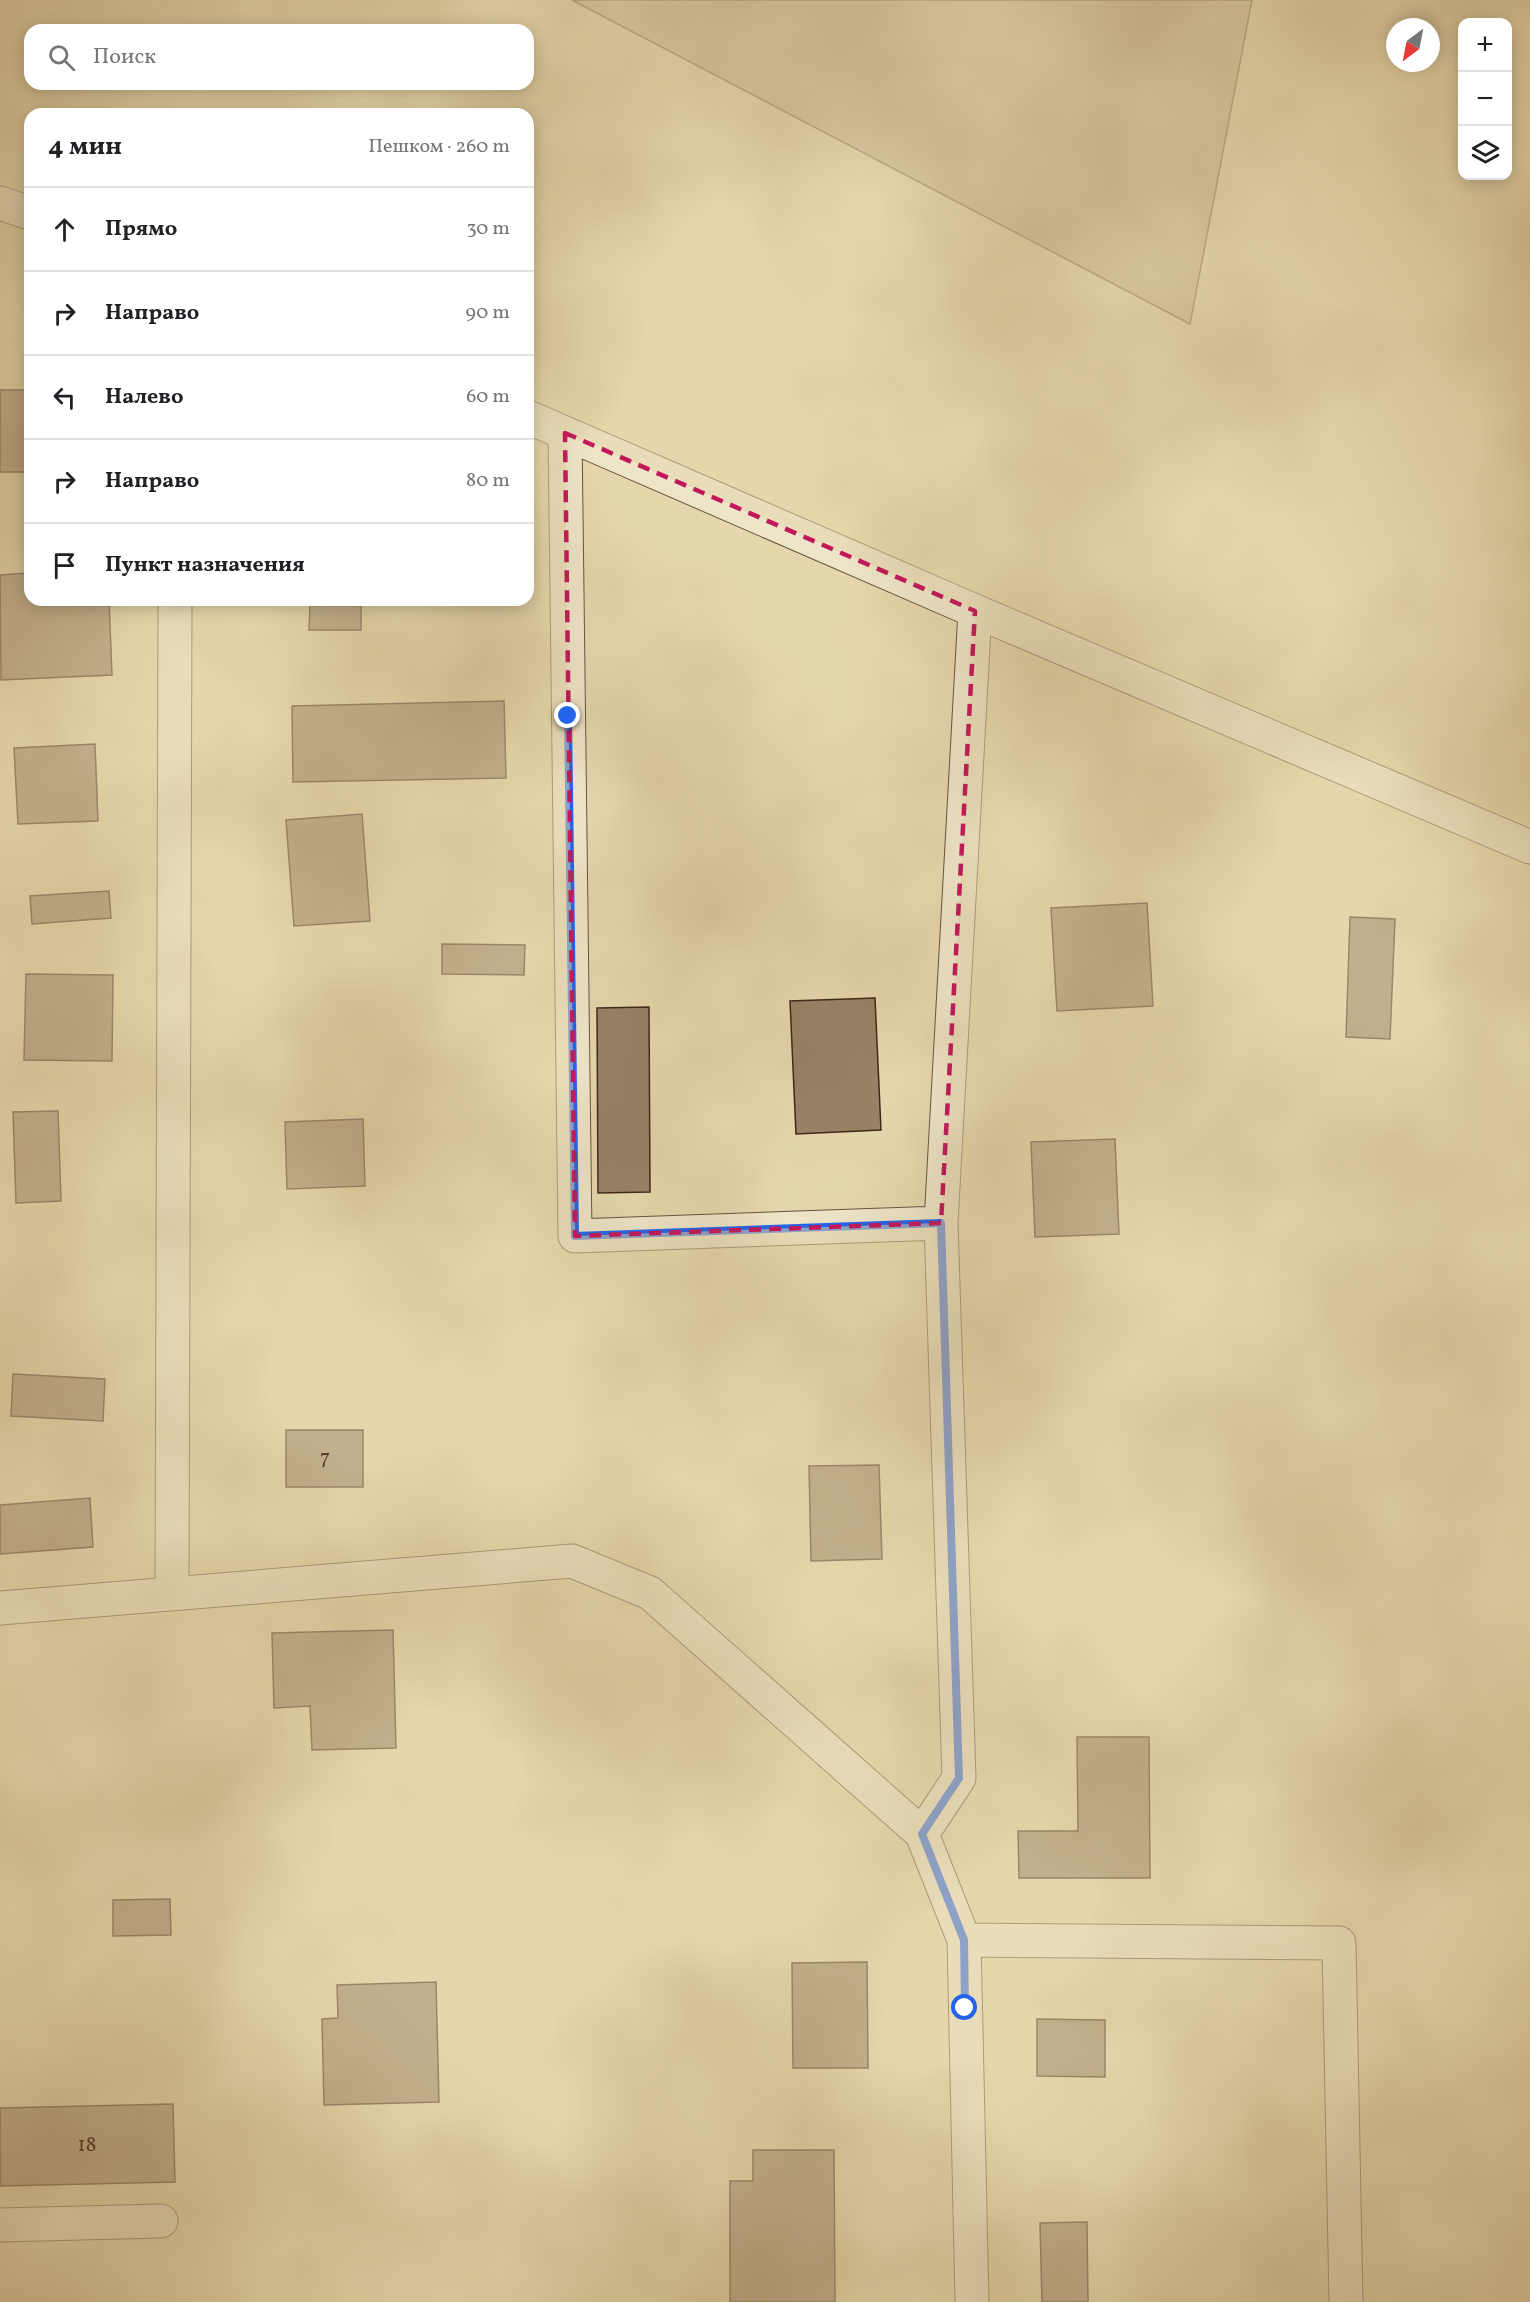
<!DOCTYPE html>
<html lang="ru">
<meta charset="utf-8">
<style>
:root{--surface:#fff;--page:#f2f2f2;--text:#202124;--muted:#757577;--line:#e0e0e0}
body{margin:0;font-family:Vollkorn,serif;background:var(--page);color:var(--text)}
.controls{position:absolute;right:18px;top:18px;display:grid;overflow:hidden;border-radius:12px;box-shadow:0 3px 15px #0003}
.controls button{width:54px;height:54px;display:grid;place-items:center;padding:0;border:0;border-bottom:2px solid var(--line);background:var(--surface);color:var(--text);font:30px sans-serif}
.compass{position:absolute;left:1386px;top:18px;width:54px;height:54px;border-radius:50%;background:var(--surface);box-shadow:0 3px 15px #0003;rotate:212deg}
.stop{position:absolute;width:18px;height:18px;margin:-14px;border:4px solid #2563eb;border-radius:50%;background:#fff}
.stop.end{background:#2563eb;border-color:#fff;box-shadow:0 2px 6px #0008}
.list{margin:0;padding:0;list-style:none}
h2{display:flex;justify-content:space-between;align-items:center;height:78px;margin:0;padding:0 24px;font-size:26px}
h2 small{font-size:20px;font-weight:400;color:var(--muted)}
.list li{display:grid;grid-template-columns:39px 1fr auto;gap:18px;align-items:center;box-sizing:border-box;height:84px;padding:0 24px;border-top:2px solid var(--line)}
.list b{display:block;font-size:22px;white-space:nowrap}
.list em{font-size:20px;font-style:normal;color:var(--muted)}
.icon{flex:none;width:33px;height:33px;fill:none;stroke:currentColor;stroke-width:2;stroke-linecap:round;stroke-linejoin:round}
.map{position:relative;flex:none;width:1530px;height:2302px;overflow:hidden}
.search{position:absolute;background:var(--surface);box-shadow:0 3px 15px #0003;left:24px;top:24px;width:510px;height:66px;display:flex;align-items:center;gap:15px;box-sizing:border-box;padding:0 21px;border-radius:18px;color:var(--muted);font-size:22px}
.panel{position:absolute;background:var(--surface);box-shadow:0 3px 15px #0003;left:24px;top:108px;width:510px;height:498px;border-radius:18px}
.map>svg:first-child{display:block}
</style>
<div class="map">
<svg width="1530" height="2302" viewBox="0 0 1530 2302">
<rect width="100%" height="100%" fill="#e5d7ac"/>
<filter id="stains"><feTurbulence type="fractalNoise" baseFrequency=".00333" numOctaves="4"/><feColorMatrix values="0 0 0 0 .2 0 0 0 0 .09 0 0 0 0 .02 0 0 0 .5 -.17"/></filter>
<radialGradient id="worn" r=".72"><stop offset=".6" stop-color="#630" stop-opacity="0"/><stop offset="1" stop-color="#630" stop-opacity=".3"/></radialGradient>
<path fill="#c9b993" stroke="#867057" stroke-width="1.5" d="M572 0H1252L1190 324Z"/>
<path fill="#978266" stroke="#42261b" stroke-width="1.5" d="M0 390H30V472H0Z
M30 573V600H109L112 675 1 680 0 575Z
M310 600H361V630H309Z
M504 701 506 778 293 782 292 706Z
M95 744 98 821 18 824 14 748Z
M362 814 370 921 294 926 286 820Z
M109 891 111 918 32 924 30 896Z
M1147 903 1153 1006 1057 1011 1051 908Z
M1350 917 1395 919 1390 1039 1346 1037Z
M442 944 525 945 524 975 442 974Z
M26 974 113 975 112 1061 24 1060Z
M875 998 881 1130 796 1134 790 1001Z
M649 1007 650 1192 598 1193 597 1008Z
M58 1111 61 1201 16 1203 13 1112Z
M363 1119 365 1186 287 1189 285 1122Z
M1115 1139 1119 1234 1035 1237 1031 1142Z
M13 1374 105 1379 103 1421 11 1416Z
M286 1430H363V1487H286Z
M879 1465 882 1559 811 1561 809 1466Z
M90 1498 93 1547 0 1554V1505Z
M393 1630 396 1748 312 1750 310 1706 274 1708 272 1633Z
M1077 1737H1149L1150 1878H1019L1018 1831H1078Z
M170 1899 171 1935 113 1936V1900Z
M867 1962 868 2068H793L792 1963Z
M436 1982 439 2102 324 2105 322 2019 338 2018 337 1985Z
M1037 2019 1105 2020V2077L1037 2076Z
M173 2104 175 2182 0 2186V2108Z
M753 2150H834L835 2302H730V2181H753Z
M1087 2222 1088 2302H1042L1040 2223Z"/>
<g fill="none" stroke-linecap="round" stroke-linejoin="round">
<defs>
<path id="minor" d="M0 203 30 213
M528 417 975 611 1530 847
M565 433 575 1236 941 1223
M172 1593 175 600
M0 1608 572 1561 650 1593 922 1834 964 1940 972 2302
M922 1834 959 1778 941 1223 975 611
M964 1940 1339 1943 1346 2302
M0 2225 161 2221"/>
</defs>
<use href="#minor" stroke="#6b523f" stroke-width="35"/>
<use href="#minor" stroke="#eee5c9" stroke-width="33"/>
</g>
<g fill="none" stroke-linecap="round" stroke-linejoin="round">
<path stroke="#2563eb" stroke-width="8" d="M568 716 575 1236 941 1223 959 1778 922 1834 964 1940 965 2008"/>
</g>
<path d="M0 0H1530V2302H0ZM565 433 975 611 941 1223 575 1236Z" fill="#e5d7ac" fill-opacity=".55" fill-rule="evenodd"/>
<path fill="none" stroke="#c2185b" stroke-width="4.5" stroke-dasharray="12 8" stroke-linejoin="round" d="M565 433 975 611 941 1223 575 1236Z"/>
<g text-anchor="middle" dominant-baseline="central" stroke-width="5" stroke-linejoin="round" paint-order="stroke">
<g font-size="21" fill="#573d2e">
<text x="325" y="1458">7</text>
<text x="87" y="2145">18</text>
</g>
</g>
<rect width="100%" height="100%" filter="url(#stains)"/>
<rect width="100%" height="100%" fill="url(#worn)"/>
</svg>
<div class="controls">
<button>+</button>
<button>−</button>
<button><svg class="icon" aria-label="layers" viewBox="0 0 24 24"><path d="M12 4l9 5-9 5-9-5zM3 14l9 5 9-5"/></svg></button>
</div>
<svg class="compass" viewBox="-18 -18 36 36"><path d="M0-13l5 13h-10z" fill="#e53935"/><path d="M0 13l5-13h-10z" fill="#757577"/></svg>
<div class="stop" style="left:965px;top:2008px"></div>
<div class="stop end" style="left:568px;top:716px"></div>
<div class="search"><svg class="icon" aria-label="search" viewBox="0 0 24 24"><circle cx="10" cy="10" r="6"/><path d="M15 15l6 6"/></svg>Поиск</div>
<section class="panel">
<h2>4 мин<small>Пешком · 260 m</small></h2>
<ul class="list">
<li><svg class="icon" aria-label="ahead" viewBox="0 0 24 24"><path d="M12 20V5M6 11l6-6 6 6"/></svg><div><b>Прямо</b></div><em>30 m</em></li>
<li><svg class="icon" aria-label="right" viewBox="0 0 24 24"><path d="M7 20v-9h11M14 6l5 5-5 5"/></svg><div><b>Направо</b></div><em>90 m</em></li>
<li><svg class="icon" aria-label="left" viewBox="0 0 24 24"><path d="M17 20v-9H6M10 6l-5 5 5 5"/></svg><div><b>Налево</b></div><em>60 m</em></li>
<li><svg class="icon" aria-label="right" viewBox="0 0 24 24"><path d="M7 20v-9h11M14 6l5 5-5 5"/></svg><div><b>Направо</b></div><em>80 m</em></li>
<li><svg class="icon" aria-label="arrive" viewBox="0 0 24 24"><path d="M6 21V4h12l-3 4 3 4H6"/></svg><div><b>Пункт назначения</b></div></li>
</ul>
</section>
</div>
